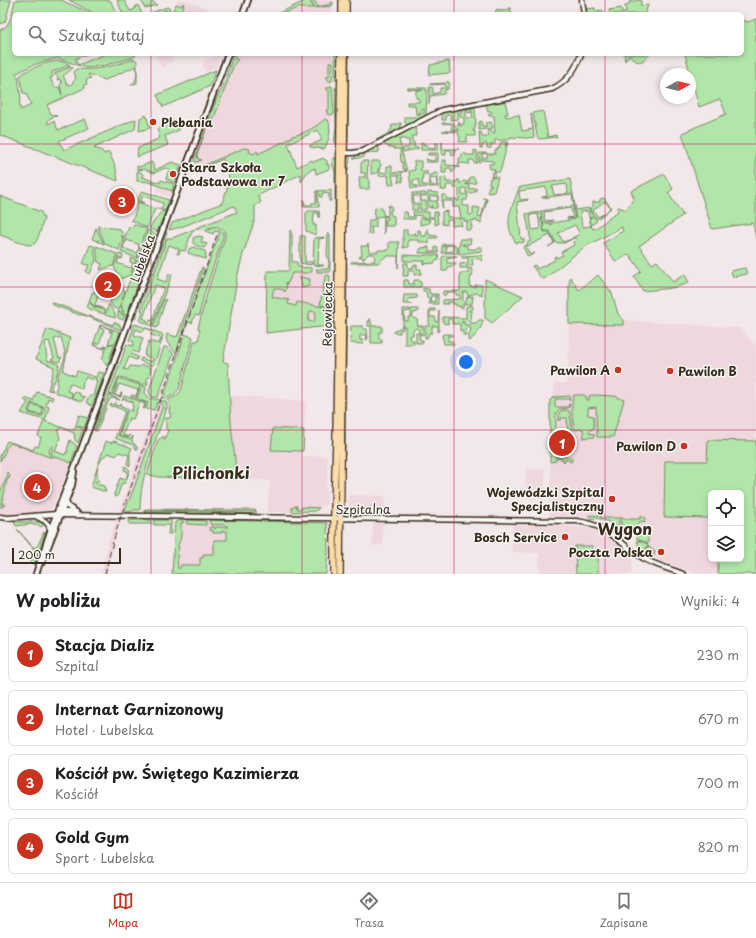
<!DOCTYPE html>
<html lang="pl">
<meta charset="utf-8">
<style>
:root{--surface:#fff;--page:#f6f6f6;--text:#202124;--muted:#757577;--line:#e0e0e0;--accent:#c8321e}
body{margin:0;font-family:"Playpen Sans",sans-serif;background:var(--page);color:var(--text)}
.controls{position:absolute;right:12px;bottom:12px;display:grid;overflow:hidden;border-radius:6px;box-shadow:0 2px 6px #0003}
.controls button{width:36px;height:36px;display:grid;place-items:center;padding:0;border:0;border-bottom:1px solid var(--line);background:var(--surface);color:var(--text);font:20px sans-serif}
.compass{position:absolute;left:660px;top:68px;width:36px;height:36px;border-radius:50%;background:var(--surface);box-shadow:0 2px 6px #0003;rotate:82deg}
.scale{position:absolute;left:12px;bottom:10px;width:109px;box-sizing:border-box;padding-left:4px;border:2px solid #3b2a1e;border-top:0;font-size:11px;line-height:14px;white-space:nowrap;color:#3b2a1e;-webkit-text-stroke:3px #f6f6f2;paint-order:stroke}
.you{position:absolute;left:466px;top:362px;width:14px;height:14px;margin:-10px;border:3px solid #fff;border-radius:50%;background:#1a73e8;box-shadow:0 0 0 6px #1a73e833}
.badge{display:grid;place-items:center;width:26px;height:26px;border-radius:50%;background:var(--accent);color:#fff;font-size:13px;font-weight:700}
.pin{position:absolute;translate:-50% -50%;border:2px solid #fff;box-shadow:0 1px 4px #0006}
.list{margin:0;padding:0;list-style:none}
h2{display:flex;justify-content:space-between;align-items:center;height:52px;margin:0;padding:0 16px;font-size:17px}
h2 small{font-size:13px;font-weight:400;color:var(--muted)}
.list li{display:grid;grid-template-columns:26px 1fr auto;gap:12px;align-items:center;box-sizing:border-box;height:56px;margin:0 8px 8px;padding:0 8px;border:1px solid var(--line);border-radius:6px}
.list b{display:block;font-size:15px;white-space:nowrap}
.list p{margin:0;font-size:13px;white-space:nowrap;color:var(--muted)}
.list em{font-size:13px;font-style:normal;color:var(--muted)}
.icon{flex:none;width:22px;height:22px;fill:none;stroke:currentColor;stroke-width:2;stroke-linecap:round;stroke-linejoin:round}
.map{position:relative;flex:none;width:756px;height:574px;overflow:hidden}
.search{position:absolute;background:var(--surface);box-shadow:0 2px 6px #0003;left:12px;right:12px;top:12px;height:44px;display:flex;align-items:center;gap:10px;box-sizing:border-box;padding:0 14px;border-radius:6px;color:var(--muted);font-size:15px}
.sheet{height:308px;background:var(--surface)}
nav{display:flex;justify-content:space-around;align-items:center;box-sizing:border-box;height:56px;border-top:1px solid var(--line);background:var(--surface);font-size:11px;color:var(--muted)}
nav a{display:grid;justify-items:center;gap:2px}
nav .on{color:var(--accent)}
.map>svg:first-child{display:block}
</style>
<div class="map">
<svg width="756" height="574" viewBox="0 0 756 574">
<rect width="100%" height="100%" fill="#f3e8e9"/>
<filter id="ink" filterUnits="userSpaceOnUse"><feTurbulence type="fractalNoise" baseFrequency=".025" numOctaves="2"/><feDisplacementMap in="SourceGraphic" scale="8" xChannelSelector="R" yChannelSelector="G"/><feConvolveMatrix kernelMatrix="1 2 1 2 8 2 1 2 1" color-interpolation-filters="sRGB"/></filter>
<g filter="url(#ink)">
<path fill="#efd7de" d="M178 0H186L211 10 209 14H190L182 11 183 3 182 6 176 4Z
M307 0H332V11L333 14H277Z
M158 54H171L174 61 161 67 156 55Z
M221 54 216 67 206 72 202 62Z
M234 54H333L332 97 334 114 332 115V123L247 163 245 149 189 173 216 100 225 82 226 76Z
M158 185 172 191 170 197 156 192Z
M268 271 330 272 329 326 267 333Z
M623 320 740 328 752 342 756 345V543L741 493H711V559H741L756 574H699L680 567 664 563 651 556 639 548 637 538 634 535 627 530 618 528 604 519 580 516H550L551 420H554V383H568L569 324 623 325Z
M230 395 306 401 304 430 273 428 272 450 301 451V456H327V504L319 508 302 507V509L292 510V512H267L270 481 237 479 231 423Z
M157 403 163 405 162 408 134 488 124 512H119V511Z
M7 441 33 450 34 447 72 461 53 506 49 511 7 515 0 514V456Z
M545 469V499L526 498V470Z
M348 495 385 496V514L350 513 348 511Z
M116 520H120L106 574H101L109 539Z
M177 521 326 524V574H174Z
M373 523H383V545L372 546Z
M512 524 577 527 590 529 602 533 632 554V574H598V556L592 555V546L575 555 576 574H539V553L512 552Z"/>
<path fill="#b1e6a9" stroke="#768864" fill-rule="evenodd" d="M0 0H11L5 22 0 24Z
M15 0H61L92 14H14V54H87L75 59 78 65 105 54H136V55L134 57 106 65 86 68 57 58 33 65 15 74 18 76 21 100 19 103 21 110 31 105 26 93H23L20 76C23 71 51 60 58 61 62 61 66 63 70 65L52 72 53 77 50 78 55 88 59 87 62 95 60 85 62 83 60 79 57 80 58 78 57 75H55V73L70 67 73 68 63 76 67 84 71 85 76 78 74 72 76 69C97 71 115 65 134 59L137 61V83L131 85C138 81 137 73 136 66L105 80 89 74 88 75 91 78 86 80 87 84 84 85 85 88 47 105 51 114 57 116 50 118 47 123 48 124 54 121 58 130 85 119 89 128 59 141 64 150 136 119 135 129 94 148 102 151 104 154 109 152 116 169 118 181 0 135V30C12 26 12 11 15 0Z
M69 0H110L117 14H95Z
M117 0H124L130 11 135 9V7L138 5 142 14H123Z
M141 0H150L157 5 145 8Z
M307 0H314L318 7 331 4 332 2H333V4L332 6 315 8 312 1 310 2 314 8H297L283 14H277Z
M640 0H641V6L648 5 645 14H610L609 10 621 8 622 12H626L625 6 629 4V2Z
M183 3 184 5 182 11 183 13 173 10 176 4 182 6Z
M167 7 170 9 168 14H166L167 11 164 10 162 14H148Z
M509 8H511V14H495L496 10 499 9V11L509 10Z
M595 8V11L602 10 605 14H587L586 9Z
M756 19V239L753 223 712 229 682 133 726 114 720 99 699 107 685 54H742V20L748 22Z
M234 54H237L235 59 238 60 234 64 211 126 207 127 197 155 198 159 202 160 196 162 194 161 216 100 225 82 226 76Z
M335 54H339L337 78 335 81Z
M347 54H349L348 143H347Z
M624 54H650C642 64 637 64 629 55L625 61Z
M449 61 450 73 429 75 430 65Z
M329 62H333L332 81H329L326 77H329Z
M216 70 210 86 163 107 157 95Z
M448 81 450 85 448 86V89L445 90 444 94 430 96 429 104V87L433 88V94L440 92V88H446L445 84 430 85V84L446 83Z
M332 86 334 114 328 115 326 110H329V90L326 89 328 87Z
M335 87 338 92 337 143H334L336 127Z
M407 88H426L425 90H427L426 115 407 125 405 123V117H414L421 113V114L424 113V109H421V112L416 114 415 105H407V102H419V99L416 98V90H423L407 89Z
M505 101 508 114H505L506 117 519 115 522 131 533 129 531 113 534 137 527 138 510 137 509 140H495V144H491V148H487V144H483L482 148H480L479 132H481L482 137H487L489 136 487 130H491L492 133H495L494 116H489L488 114H491V111H488L486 104Z
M471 107 474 106 475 108 476 125H475V129L473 130V131H475V136H467V142H459L460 138 459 136 458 132 442 131H458V129L451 130 452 126 450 123 442 124V123H454V125L458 126 459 122 460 126H461V124H464V119L460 116 461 109 466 108V118H473L471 108 472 112 468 113 467 108Z
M458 109 459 119 451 120V115H446V120H442V112Z
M543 111 548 137 556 135 557 137 539 139 537 136 533 113Z
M146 115 150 128 139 131 140 118Z
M325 119 328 120C332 128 329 142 324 149L310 147 309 146 322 140 318 130 288 144 297 167 312 160 313 162 323 158 325 160H326L328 162 326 164 329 165V169L316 174 315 168 307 172 301 182V174L257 196H258L261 202 255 206V219L243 254 237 278 223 362 228 363 231 423 237 479 158 477 147 474 158 440 164 436 163 438 165 439 168 430 166 429V418H170L171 414 169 413 170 405 168 400 176 396 181 391 194 341H198L200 331 198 328 207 293 225 237V231C217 221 206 232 196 228L237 212 234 206 181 227 169 230 172 223 222 203 230 180 223 159 189 173 191 170 200 167 244 148 250 149 249 152 254 154 257 151 258 154 289 139 288 138H291L292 136C304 134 316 127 325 119Z
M176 120 179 130 165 136 168 145 137 157 138 148 160 138 157 129Z
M482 121V126H486V123L491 122 493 128 479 130V122Z
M400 123H401L400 129 377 141 376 140 389 133 392 128 391 126Z
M415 127 416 136H412V142H414V147H418V149L402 152 407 171 401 172 403 182 401 181 398 183 399 175H392L394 184 389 185 388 175 379 176V168L377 173 371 174V161H379L381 165 379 169 380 172 387 173V166H392V173L406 171 405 169H403V162H401L400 149H394V147H389L383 144ZM404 138 405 140H409V147L407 148 404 147 402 151 399 140Z
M442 142V149H459H455V155L452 156 451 150H446V155H442Z
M501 142H507L505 146H506L508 142 500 172H495V176L491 177 493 172H495L494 169H490L489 164H493V161L480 160 479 163V153H487L482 154V158H487V154H495V150H497L498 148H499Z
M421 143H424V145H428V148L434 149 435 148V143H438V150H421Z
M376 146 379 147V152L365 153 364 157 353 159 356 156Z
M474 150 477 151V163H474L473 160H469V164L460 163 459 165V158H461L462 154 465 153 466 155H474Z
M428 153H438V162H426V159L432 161 435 160V155H428Z
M334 157 336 159V265H335V172L332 162Z
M349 157 350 158 347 176 346 239 345 232 346 161Z
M442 160H446V165L459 166V168L457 167 452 173 451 168H446V173H442Z
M363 161H368L367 179 369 178V189H360L359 177H365V173H361V163L363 162Z
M414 161H421V171H427V175L423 173 422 185H427V187L419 188V180H413V185L417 186V188H411L409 171 415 170Z
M152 162 155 170 172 162 181 165 175 183 166 179 169 169 165 168 154 173 144 169 137 170V166L139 167Z
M139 171 143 174 142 177 160 183 161 180 174 184 172 191 149 182 137 181V172Z
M434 173H438V187H436L437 184 436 178 430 179 431 185 435 186V187H429V175H433Z
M664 174 673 189 668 193 683 215 639 246 652 264 657 261 673 282 685 274 689 283 672 288 643 291 634 277 641 271 629 254 616 262 603 243 623 231 622 227 583 248 544 279 541 278 532 266 535 265 537 269 555 260 554 257 556 256 557 258 563 255 561 252 574 245 573 242 576 239 575 238 573 239 572 238 580 234 575 225 558 233 563 242 572 239 564 243H556L550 231H544L543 224 550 223 551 225V223L576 219 572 194 564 195V194L568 193 567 184 552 186 554 195 563 194V195L542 198V197L547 196 546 187 519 191 520 200 528 199V200L517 202 521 239H524V242L521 243 519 242 516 243C502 221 512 209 519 188L521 187 570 179 576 210 589 208 590 212 597 221 591 225 592 228 595 229 617 212 618 210 617 208 619 207 626 210 634 198 631 191ZM588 211 589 218 592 217 589 219 591 226 582 227 580 212Z
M446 177V182H457V180H459L460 184 463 181 469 182 470 177H474L476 183 465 184 469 185V189L476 188V191L471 193H466V188H462V194L468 195 467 200H463V206H469V215H473V207L480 208 478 216 481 217 486 199 483 198 487 199C486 208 481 215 481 223L477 222V220L471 221 472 228 471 230H466V226L468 222 464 221V219H460L462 226 459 225 452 226V220H447V225L442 224V212L447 211V217H452V218H461L459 207H453V201H443L442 208V195H446L447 199H457V201H459V189L458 188H454V185H447L446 190H441V178Z
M498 177 494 192 489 193 487 192 489 186H491V184H489L490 178Z
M331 190V201H329V194L322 193V197H319V192H317L318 203 319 204V207H303L304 199 305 205H312V203H316V191Z
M142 191 169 200 165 211 156 208 162 209 163 203 143 196 140 201 144 203 137 201Z
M428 192 438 193V201L437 196H430V201H437V208H431L432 205 430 208 428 207Z
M412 193H418V196H413L414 204H418V210H412Z
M420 193H426V196H421V201H426V210H420Z
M0 196 41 212 44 219C42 225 38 241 34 244 28 248 7 237 0 235Z
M604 198 611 208 605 213 610 208 605 201 593 210 598 217 605 213 597 219 591 212 590 208 593 206V202H600V199Z
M138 202 155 209 147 228 131 220 134 216Z
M391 205 392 210 390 211 391 215 394 216V226H385L386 219H388V217L384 216V234V216L376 217V227H371L372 234H368L369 220H374L375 208 381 207 384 216 388 215V206Z
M573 206 575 218 567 219V218L573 217 571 208 544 212 545 221 553 220V221L543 223 541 211Z
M162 211 165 212 157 232 149 228Z
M308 211H319V218V213H314L313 225H316V235L306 231V213Z
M403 212H407L408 217H412L414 216 413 212H429V217H434V212H437L438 224 435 225 434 218H423L430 220H429V223L420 225V218H422V216L415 215V219H403Z
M541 212 542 219 539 220 538 214 530 215 532 230 540 229 539 221H542L544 232H549L555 243 548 247 554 243 550 235 526 247 530 255 535 253 528 257 523 247 527 245 528 242 531 241 526 214Z
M136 225 147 229 140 245 124 239 129 227Z
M98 226 120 229 124 237 121 236 123 237 119 250 105 244 98 227Z
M96 228 104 244 97 241 99 239 97 241 92 239Z
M214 228 220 229 223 233V237L204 294 199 316 195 315 192 323 188 322 184 334 193 337 179 389C176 394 169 399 163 398L181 346 187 321 220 232 215 231 213 234 205 231Z
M195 229 191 234 185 251 181 250 179 254H177L179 249 169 245 157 279 166 282 169 274 172 275 152 326 147 324 149 320 152 321 164 288 155 285 143 318 147 320 145 323 140 321 143 311 141 310 167 238H172Z
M427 229H428L429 235 437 236V238H429V244L425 242H419V240H408V247L403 248V230H407V235L413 234 415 232 416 236 418 234V230H420L421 236H426Z
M148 230 156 235 146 261 138 258Z
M290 230 292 235V262H297L298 267 312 268V272H309L308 273H292L288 283H285L287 284 285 292 284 290 274 288 272 297 289 300 288 304 296 306 297 302 329 308V326L266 333 267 271H289ZM310 311 316 312 314 322 308 321Z
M166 232 167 233 135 319 133 318 164 233Z
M328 233 330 235V272H317L316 269H328L329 263 327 254Z
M157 236V237L128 316 127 315Z
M198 236 203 237 201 242 207 244 204 248 195 245 193 243V238Z
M300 236H305V262H312L311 265 300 263Z
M324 237V238L319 239 318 265H324L323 266 313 265 314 238Z
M460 239H471L470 244H462V245L467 246 468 249H476L478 247H482V251L459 254V248L457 249 458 253H442V246H446V252L453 251V246L452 245 443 246V244H455V247H459Z
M124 240 127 242H125L123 248 137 253 139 248 138 246 140 247 137 258 121 252Z
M389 242H399L398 268V256H386L378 263H351V262L375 261 374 254H368L363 260V257H359L362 255 361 246H367L368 244 369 252H378V250H389Z
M90 245 94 246 96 262H95L90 274 86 272 89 265 83 264Z
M96 246 117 254 113 266 100 270 102 264 98 262Z
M193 247 205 251 206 255 205 259 188 253 189 249Z
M429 247V252H435V247H438V253H419L421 248Z
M119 254 123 255 122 259 119 258 117 263 131 268 133 263 130 262 131 258 136 260 130 275 120 279 114 267Z
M404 255 423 256 424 255H438L439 260 435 261V263L423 264V262H425V261H404Z
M480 255 482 256V261L478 258 472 259 473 265H467V268H460V264L468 263V258H462V256Z
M444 256H457L447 258V263H456V265L448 267 447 271H442V257Z
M137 260 146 263 126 316H124V318L123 320 118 318V312L123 315 118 311 121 305 124 315 121 304Z
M346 263H347L345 455 343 445Z
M404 263H408V268H413V265H417V269H421V274L414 275V271H408V276H403Z
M202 267 204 268 185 321 176 354C172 346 164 344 167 334L177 337Z
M468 268H471L473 275 471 276 469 286 475 287V285H482V296L478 293 472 294 468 296 467 292H463V301L464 302H466L467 297 473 296 472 304H463V308H460V306H456V304H453V302H448V304H443V300L460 299V295H456V292H446V295H443V291H460V273H468Z
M745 268 747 274 733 277 731 271Z
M328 275 330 276 329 307 320 305 325 277Z
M598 275 612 293 618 314 623 320V325L569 324V285L570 277 579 290Z
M300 277 310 279 309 286 302 288Z
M485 279 523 296 492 323 485 318Z
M119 280 125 292 118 310 113 307 110 302 117 281Z
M404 280H408L409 284H414V280H419V282H421V287H404Z
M423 288 429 289 430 294H438V296H431L430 301 435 302V297H438V304H429V298H427L426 291H423Z
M98 290H100L95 305 102 308V309L94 306 89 301 92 293Z
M334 293 336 302 334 439 333 427Z
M417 295V298L408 299V303L412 304H403L404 295Z
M164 299 166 300 158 323 160 324 156 328 153 327Z
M51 302 113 325 114 322 120 325 121 330 83 315H80L53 305Z
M89 302 94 307 105 310 104 314 87 308Z
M109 304 116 316 115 318 105 315Z
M472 305 473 309 469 311H472L471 320 465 322 462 321V323H465V325H470V323H476L479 320H483C482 330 475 335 469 342V333H470L471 328H466L467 335H463V331H460V324H452V319H448V324L443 323V317L466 318V307Z
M403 309H410V311L404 312 405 321H408V317H411V309H418V312L413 313V318L417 319 418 326H423V335L419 333 421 335H419L420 340H423V343H416V333H419V330L416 328 413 330V335L409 336 410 340H414V344H405V326H403V329L400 330V333H394V331L403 326Z
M429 309H435V311H430V317H435L436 322H438L439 310V331L438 332V326H432V333H429L427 338H425V326H429Z
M370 318 372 326H382V332H379V339H382V343H371V326H368V321H370Z
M135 324 162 334 163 336 155 362 154 364 151 366 140 361 141 358 152 362 153 359 144 355 149 341 159 344 161 338 151 335 153 331 145 328 143 332 136 329 134 335 143 338 138 353 133 351 131 354 138 357 137 359 136 360 129 357 124 369 128 370 130 366 139 367 142 365 151 368 149 377 146 380 148 381 147 386 145 383 143 386 146 387 145 393 149 398 160 400 159 403H157L154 410 149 409 148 410 146 408 148 403 137 399 141 387V384L121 377 118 378 112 395 109 394 127 344 133 346 134 342 129 340Z
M100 325 112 329 111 332H109L110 329 101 325 100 328 104 329 99 344 94 343V345L103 348 105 345 106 346 104 349 93 345Z
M351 326H363V329H367L368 339 366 340 367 335H360V340H363V344L350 343Z
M47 329 70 338 63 371 75 376 77 371 95 377 92 380 86 377 82 384 83 385 82 389 70 383 67 391 72 393 71 398 55 392 57 386 58 375 65 358V352L61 337 54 339 59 358 62 357 59 362 51 360 54 358 49 341 45 342 47 360 58 364 59 366 55 381 52 383 51 389 53 390V391L48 390 54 367 36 359Z
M113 329 120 332 116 343 108 344Z
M444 334H452V336H448V341H452L454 344H444L442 335Z
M115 343 107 366 102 359 107 345Z
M117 343 118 345 97 399H96Z
M164 347H166L172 352 173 355 158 397H153L150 395 149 390Z
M118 362 104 403 102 402Z
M98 372 104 373 102 379 100 380H102L92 406 86 402 90 396H93L97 381 95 380Z
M119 378 140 385 136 398H132L131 396V395L136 396 138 390 119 384 115 395 120 397 121 393H122L121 397 113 395Z
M74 391 80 394V396L85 397 81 402 72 398Z
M37 392 53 397 52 400 48 398 46 406 49 407 45 421 69 430 70 428 74 430 75 426 83 429 78 443 75 440 74 433 62 428H60L58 431 60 438 55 451 65 455 66 452H68V451L67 450 70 440 77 446 71 463 53 456 51 453 53 446 50 448 49 453 52 456V458L11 443 5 449 6 450 0 461V456L7 441 33 450 35 446 38 447 41 438 38 436 44 420 21 413 28 402 24 400 25 398 33 401ZM31 403 43 407 45 410 42 416H40L29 413 28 410Z
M109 395 120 400 112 398 109 400 97 431H95Z
M574 395H584L586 396 587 400H589V396L592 395 615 396 624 400 613 437H597L596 407 588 408V415L594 416V428L589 431V433L594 434V437L583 438 584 437 583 429 575 430C572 420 570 405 574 395Z
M124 396 146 403 145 409H143L145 404 140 402 133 419 129 418 123 435 128 437 129 435H130L129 438 119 435 127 411 118 435 130 440 133 436 132 441 137 447V450L133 445 115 438 125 411 113 406 112 407 110 406 111 404 114 405 116 402 115 405 119 406 121 404V407L132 411 133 406 132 405 133 402 124 399 122 401Z
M570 396V401L568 399H555V407H568L569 404H570L569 408 560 409 556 413 555 453 556 457H572V461L570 462V460H565L564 462 562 459 556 458V461L550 462V400L554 397Z
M161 401H165L167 404V409H165L166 411C155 443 140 475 140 510H133L131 512H124L134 488 162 408 163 405 160 404Z
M32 404 43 408 42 415 29 412Z
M101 404 103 405 94 431 92 427Z
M565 410 569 411C571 416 571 424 572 430L571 432H568L567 418H561V421L559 420V413L561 411Z
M79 415 88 418 84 428 76 425Z
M273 428 304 430 303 451 271 450Z
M708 440 756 441V574H718V559H741V493H711V518L664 517 665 461H707Z
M106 441 111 443 114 441 132 448 130 452V466L127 464 129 455 119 452 116 456 108 453C99 460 94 471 99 481H96V484L104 486 106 492 91 487Z
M125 466 130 470 125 483H122L117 497 114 496V494L120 478 126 480 128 472 124 470Z
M7 472 10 475 9 479H7L2 504 5 505 2 507H0L2 505 0 503V492L8 475 6 473Z
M295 506H297V509H302V507L319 508 316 511 292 512V508Z
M146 509 245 510H255L257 512 144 510Z
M143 511 212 512 257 514 148 513Z
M589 515 601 516V518H619V528C607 521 604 518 589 518Z
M621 516 623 519H640V516L645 518V522L642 521 628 530 621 529Z
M132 520H151L152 524H129V521Z
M154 520H171V534H168L169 525H154Z
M182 520 184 522 181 523C181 530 182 539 178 544V547H179L177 554 178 569 181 567V565H200V558H203V554H214V540H227V531H222V533H213V531L209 530 210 527H214L215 529 216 527H228C225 523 217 525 211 525L209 520 300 522 327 523 328 550 326 574H229L214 573 213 574H172L175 522Z
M186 520 206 521V525L187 524Z
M14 522H40L45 524 41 527 37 524 35 526 32 524 16 526Z
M648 527V543L637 539V537Z
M17 529 34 548 38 545 44 532 45 533 34 565 25 556 29 560 37 553Z
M637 540 648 544 644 552 639 548Z
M575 546H592V555H598V574H576Z
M648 546 655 552 653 558 645 552Z"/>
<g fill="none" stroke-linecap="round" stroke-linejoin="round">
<defs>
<path id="tertiary" d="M582 0 584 14
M341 153H353L363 151 442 110 552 89C567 82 576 69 581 54
M58 515 577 521C611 526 616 542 643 558 654 565 670 569 683 574
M35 516C43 520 48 521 50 529
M0 517 8 518 56 514 61 512H76"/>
<path id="secondary" d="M243 14 248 0
M66 501 67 506 76 512
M42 562 72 485 74 471
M36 574 53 523 75 466 228 54"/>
<path id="trunk" d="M342 14V0
M346 14V0
M334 574V509L336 439 341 54
M340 574 345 54"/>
</defs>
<use href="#tertiary" stroke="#3b2a1e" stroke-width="7"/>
<use href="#secondary" stroke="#3b2a1e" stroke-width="8"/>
<use href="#trunk" stroke="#3b2a1e" stroke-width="8"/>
<use href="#tertiary" stroke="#f6f6f2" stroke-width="4"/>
<use href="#secondary" stroke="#f6f6f2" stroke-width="4.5"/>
<use href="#trunk" stroke="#faddab" stroke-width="5.5"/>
<path stroke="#3b2a1e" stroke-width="1" stroke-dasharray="6 3" stroke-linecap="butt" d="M105 574 111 549 120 519 218 232"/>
</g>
</g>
<path fill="none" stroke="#c2185b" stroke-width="1" stroke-opacity="0.55" d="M151 0V14M302 0V14M454 0V14M605 0V14M151 54V574M302 54V574M454 54V574M605 54V574M0 144H756M0 287H756M0 430H756"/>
<g fill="#c8321e" stroke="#f6f6f2" stroke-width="1.5">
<circle cx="153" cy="122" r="4"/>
<circle cx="173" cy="174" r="4"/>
<circle cx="618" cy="370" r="4"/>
<circle cx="670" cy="371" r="4"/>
<circle cx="684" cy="446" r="4"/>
<circle cx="612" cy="499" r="4"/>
<circle cx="565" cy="537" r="4"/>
<circle cx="661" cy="552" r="4"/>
</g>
<g text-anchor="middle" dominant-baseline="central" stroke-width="3" stroke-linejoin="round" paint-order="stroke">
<g font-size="12" font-weight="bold" fill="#3b2a1e" stroke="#f6f6f2" text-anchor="end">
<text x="161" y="122" text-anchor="start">Plebania</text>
<text x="181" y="167" text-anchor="start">Stara Szkoła<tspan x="181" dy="14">Podstawowa nr 7</tspan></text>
<text x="610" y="370">Pawilon A</text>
<text x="678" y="371" text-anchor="start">Pawilon B</text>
<text x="676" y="446">Pawilon D</text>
<text x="604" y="492">Wojewódzki Szpital<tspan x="604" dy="14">Specjalistyczny</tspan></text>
<text x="557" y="537">Bosch Service</text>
<text x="653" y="552">Poczta Polska</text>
</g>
<g font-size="12" fill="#3b2a1e" stroke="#f6f6f2">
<text transform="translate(142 258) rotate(-70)">Lubelska</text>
<text transform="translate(327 314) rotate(-89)">Rejowiecka</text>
<text x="363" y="509">Szpitalna</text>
</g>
<g font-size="16" font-weight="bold" fill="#3b2a1e" stroke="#f6f6f2">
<text x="211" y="472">Pilichonki</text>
<text x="625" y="528">Wygon</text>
</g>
</g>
</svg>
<div class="controls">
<button><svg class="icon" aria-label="locate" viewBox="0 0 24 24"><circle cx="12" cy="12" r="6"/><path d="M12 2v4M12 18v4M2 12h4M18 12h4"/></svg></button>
<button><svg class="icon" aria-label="layers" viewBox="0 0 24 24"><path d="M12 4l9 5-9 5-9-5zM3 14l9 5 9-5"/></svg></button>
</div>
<svg class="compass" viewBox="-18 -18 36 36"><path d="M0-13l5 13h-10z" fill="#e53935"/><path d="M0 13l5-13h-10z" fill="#757577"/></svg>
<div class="scale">200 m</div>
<div class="you"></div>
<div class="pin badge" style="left:562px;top:443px">1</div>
<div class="pin badge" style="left:108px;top:285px">2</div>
<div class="pin badge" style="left:122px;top:201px">3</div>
<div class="pin badge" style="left:37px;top:487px">4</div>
<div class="search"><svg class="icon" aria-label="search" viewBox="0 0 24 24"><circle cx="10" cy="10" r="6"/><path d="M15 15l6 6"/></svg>Szukaj tutaj</div>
</div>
<section class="sheet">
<h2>W pobliżu<small>Wyniki: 4</small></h2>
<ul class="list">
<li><span class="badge">1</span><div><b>Stacja Dializ</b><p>Szpital</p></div><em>230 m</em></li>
<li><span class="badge">2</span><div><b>Internat Garnizonowy</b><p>Hotel · Lubelska</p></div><em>670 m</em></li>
<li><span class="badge">3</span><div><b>Kościół pw. Świętego Kazimierza</b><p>Kościół</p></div><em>700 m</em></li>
<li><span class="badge">4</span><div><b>Gold Gym</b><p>Sport · Lubelska</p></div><em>820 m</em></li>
</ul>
</section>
<nav>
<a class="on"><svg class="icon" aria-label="map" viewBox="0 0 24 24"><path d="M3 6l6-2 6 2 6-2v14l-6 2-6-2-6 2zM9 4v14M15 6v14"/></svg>Mapa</a>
<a><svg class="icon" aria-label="directions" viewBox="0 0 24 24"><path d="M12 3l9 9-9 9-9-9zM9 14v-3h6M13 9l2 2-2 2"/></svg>Trasa</a>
<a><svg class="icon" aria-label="saved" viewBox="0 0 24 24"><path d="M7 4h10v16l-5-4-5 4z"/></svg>Zapisane</a>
</nav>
